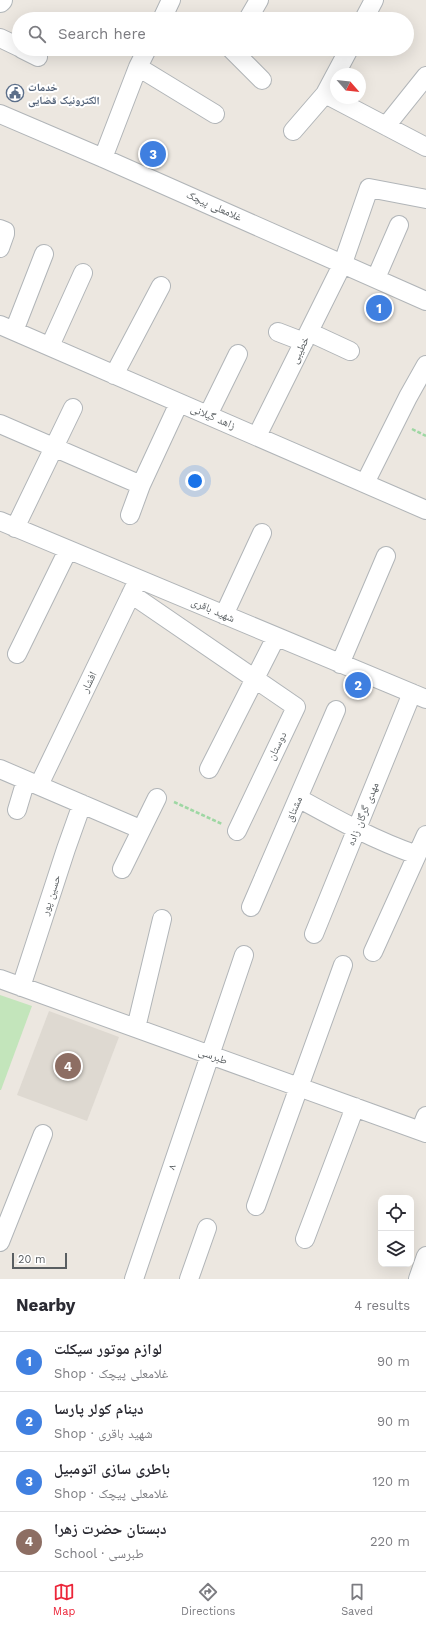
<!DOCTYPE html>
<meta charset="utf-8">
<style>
:root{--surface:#fff;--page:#f7f7f7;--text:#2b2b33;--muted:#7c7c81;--line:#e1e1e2;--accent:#ec263a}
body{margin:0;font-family:"Work Sans","Noto Naskh Arabic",sans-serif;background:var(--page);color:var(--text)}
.controls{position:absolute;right:12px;bottom:12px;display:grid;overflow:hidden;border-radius:8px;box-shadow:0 4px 16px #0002}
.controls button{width:36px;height:36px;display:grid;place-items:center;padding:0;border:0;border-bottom:1px solid var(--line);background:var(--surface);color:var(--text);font:20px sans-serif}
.compass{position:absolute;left:330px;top:68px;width:36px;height:36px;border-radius:50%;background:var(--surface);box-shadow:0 4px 16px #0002;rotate:118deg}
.scale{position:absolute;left:12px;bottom:10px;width:55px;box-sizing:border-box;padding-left:4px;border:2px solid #595e61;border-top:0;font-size:11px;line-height:14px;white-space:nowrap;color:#595e61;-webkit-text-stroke:3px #fff;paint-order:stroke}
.you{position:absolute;left:195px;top:481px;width:14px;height:14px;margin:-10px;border:3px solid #fff;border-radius:50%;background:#1a73e8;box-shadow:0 0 0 6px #1a73e833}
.badge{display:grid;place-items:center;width:26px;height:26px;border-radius:50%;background:var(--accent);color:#fff;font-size:13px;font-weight:700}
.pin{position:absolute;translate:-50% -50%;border:2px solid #fff;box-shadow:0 1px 4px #0006}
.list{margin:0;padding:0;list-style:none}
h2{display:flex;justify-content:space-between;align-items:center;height:52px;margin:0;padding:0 16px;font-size:17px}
h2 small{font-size:13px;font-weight:400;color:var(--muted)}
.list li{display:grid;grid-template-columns:26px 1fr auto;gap:12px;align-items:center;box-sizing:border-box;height:60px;padding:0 16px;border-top:1px solid var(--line)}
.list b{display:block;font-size:15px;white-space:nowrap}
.list p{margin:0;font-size:13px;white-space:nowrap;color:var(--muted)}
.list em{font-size:13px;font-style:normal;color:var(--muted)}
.icon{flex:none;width:22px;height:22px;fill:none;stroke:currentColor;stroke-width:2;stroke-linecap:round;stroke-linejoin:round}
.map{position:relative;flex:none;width:426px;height:1279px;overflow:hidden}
.search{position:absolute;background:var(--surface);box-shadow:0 4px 16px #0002;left:12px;right:12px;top:12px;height:44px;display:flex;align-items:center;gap:10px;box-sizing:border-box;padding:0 14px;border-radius:22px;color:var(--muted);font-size:15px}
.sheet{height:292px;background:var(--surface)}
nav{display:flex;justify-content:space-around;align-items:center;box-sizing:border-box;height:56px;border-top:1px solid var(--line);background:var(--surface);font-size:11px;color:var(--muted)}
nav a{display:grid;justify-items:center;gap:2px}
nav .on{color:var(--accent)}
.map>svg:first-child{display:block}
</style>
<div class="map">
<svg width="426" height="1279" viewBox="0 0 426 1279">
<rect width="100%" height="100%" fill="#ece7e0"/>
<path fill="#ded9d1" d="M49 1011 119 1037 87 1121 17 1095Z"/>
<path fill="#c3e5bb" d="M0 995 32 1006 1 1090H0Z"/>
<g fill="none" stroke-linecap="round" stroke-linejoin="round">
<defs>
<path id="street" d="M162 19 171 0
M248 19 259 0
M364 19 374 0
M0 38 19 47
M22 49 38 57
M231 49 262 80
M138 67 215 114
M325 94 426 147
M0 114 103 158 426 301
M386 126 426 76
M293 131 325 94 349 49
M103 158 138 67 147 49
M0 229 5 231V234L0 248
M376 278 399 225
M0 325 426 510
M14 331 44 254
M278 332 304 342
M309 332 350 351
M50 346 83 273
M114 375 161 286
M208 415 238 354
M0 424 141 485
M257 436 343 263 369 188 426 199
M365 483 408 397 426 365
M130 515 141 485 179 403
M0 521 426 699
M15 528 73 408
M131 594 296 707 237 831
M224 615 262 533
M17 654 68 550
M340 664 386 556
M0 769 140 829
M209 769 276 637
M39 785 136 584
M298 798C338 820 374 840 417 855
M17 810 26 780
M122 869 157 798
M251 907 336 710
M314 934 412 693
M373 952 426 835
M0 979 426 1133
M21 987 66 849 82 804
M136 1028 162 919
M420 1131 426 1116
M256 1206 343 965
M305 1239 355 1107
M0 1242 43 1134
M134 1279 244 955
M189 1279 207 1228
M418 1279 426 1256"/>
<path id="secondary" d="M0 1 1 0"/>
</defs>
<use href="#street" stroke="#b1b5b8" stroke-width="20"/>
<use href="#secondary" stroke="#b0b5b8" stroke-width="24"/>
<path stroke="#9ed7a3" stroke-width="2.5" stroke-dasharray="4 2" stroke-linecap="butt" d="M412 429 426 436
M174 802 222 824"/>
<use href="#street" stroke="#fff" stroke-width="18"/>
<use href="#secondary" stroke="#fff" stroke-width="22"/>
</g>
<defs>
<symbol id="civic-ring" viewBox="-11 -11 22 22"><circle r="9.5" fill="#fff" stroke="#5c6f8a" stroke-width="1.5"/><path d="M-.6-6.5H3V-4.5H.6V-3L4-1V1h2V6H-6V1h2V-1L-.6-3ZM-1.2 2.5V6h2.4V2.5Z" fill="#5c6f8a"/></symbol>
</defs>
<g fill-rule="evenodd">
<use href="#civic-ring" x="5" y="83" width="20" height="20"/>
</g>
<g text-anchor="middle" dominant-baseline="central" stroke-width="4" stroke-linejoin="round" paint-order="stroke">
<g font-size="11" font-weight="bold" fill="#4e5e75" stroke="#fff" text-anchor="start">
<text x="28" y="87">خدمات<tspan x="28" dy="13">الکترونیک قضایی</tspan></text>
</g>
<g font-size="11" fill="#595e61" stroke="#fff">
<text transform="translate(214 206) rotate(24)">غلامعلی پیچک</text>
<text transform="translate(300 350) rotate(-64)">خطیبی</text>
<text transform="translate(213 417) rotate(23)">زاهد گیلانی</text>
<text transform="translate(213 610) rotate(23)">شهید باقری</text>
<text transform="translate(89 682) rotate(-64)">افشار</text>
<text transform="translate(277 746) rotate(-64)">دوستان</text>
<text transform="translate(294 809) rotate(-67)">مشتاق</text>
<text transform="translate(363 814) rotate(-68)">مهدی گرگان زاده</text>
<text transform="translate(51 895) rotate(-72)">حسین پور</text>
<text transform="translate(213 1056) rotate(20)">طبرسی</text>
<text transform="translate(172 1167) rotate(-71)">۸</text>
</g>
</g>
</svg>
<div class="controls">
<button><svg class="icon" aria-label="locate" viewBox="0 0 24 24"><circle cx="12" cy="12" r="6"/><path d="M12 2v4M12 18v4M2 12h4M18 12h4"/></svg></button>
<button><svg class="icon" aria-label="layers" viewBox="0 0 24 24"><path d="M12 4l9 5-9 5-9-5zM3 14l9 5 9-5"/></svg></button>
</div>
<svg class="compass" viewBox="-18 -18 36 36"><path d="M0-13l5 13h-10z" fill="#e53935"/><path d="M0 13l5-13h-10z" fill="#7c7c81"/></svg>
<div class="scale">20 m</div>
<div class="you"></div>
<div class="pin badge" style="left:379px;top:308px;background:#3f7fe0">1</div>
<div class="pin badge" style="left:358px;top:685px;background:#3f7fe0">2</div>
<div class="pin badge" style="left:153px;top:154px;background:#3f7fe0">3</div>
<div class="pin badge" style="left:68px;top:1066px;background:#8d6e63">4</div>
<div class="search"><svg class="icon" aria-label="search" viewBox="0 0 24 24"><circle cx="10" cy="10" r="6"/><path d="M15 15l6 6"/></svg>Search here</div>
</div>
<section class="sheet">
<h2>Nearby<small>4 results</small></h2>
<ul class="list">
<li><span class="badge" style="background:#3f7fe0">1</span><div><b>لوازم موتور سیکلت</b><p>Shop · غلامعلی پیچک</p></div><em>90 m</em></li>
<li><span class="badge" style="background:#3f7fe0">2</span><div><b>دینام کولر پارسا</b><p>Shop · شهید باقری</p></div><em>90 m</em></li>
<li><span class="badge" style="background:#3f7fe0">3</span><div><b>باطری سازی اتومبیل</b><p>Shop · غلامعلی پیچک</p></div><em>120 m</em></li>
<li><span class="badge" style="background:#8d6e63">4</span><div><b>دبستان حضرت زهرا</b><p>School · طبرسی</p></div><em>220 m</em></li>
</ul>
</section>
<nav>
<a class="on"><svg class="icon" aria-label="map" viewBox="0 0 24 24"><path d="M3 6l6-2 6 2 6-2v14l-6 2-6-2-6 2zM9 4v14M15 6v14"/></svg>Map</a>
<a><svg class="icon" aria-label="directions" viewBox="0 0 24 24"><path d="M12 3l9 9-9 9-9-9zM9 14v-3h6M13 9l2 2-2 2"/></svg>Directions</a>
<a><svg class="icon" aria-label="saved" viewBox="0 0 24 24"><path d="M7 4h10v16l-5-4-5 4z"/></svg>Saved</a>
</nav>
